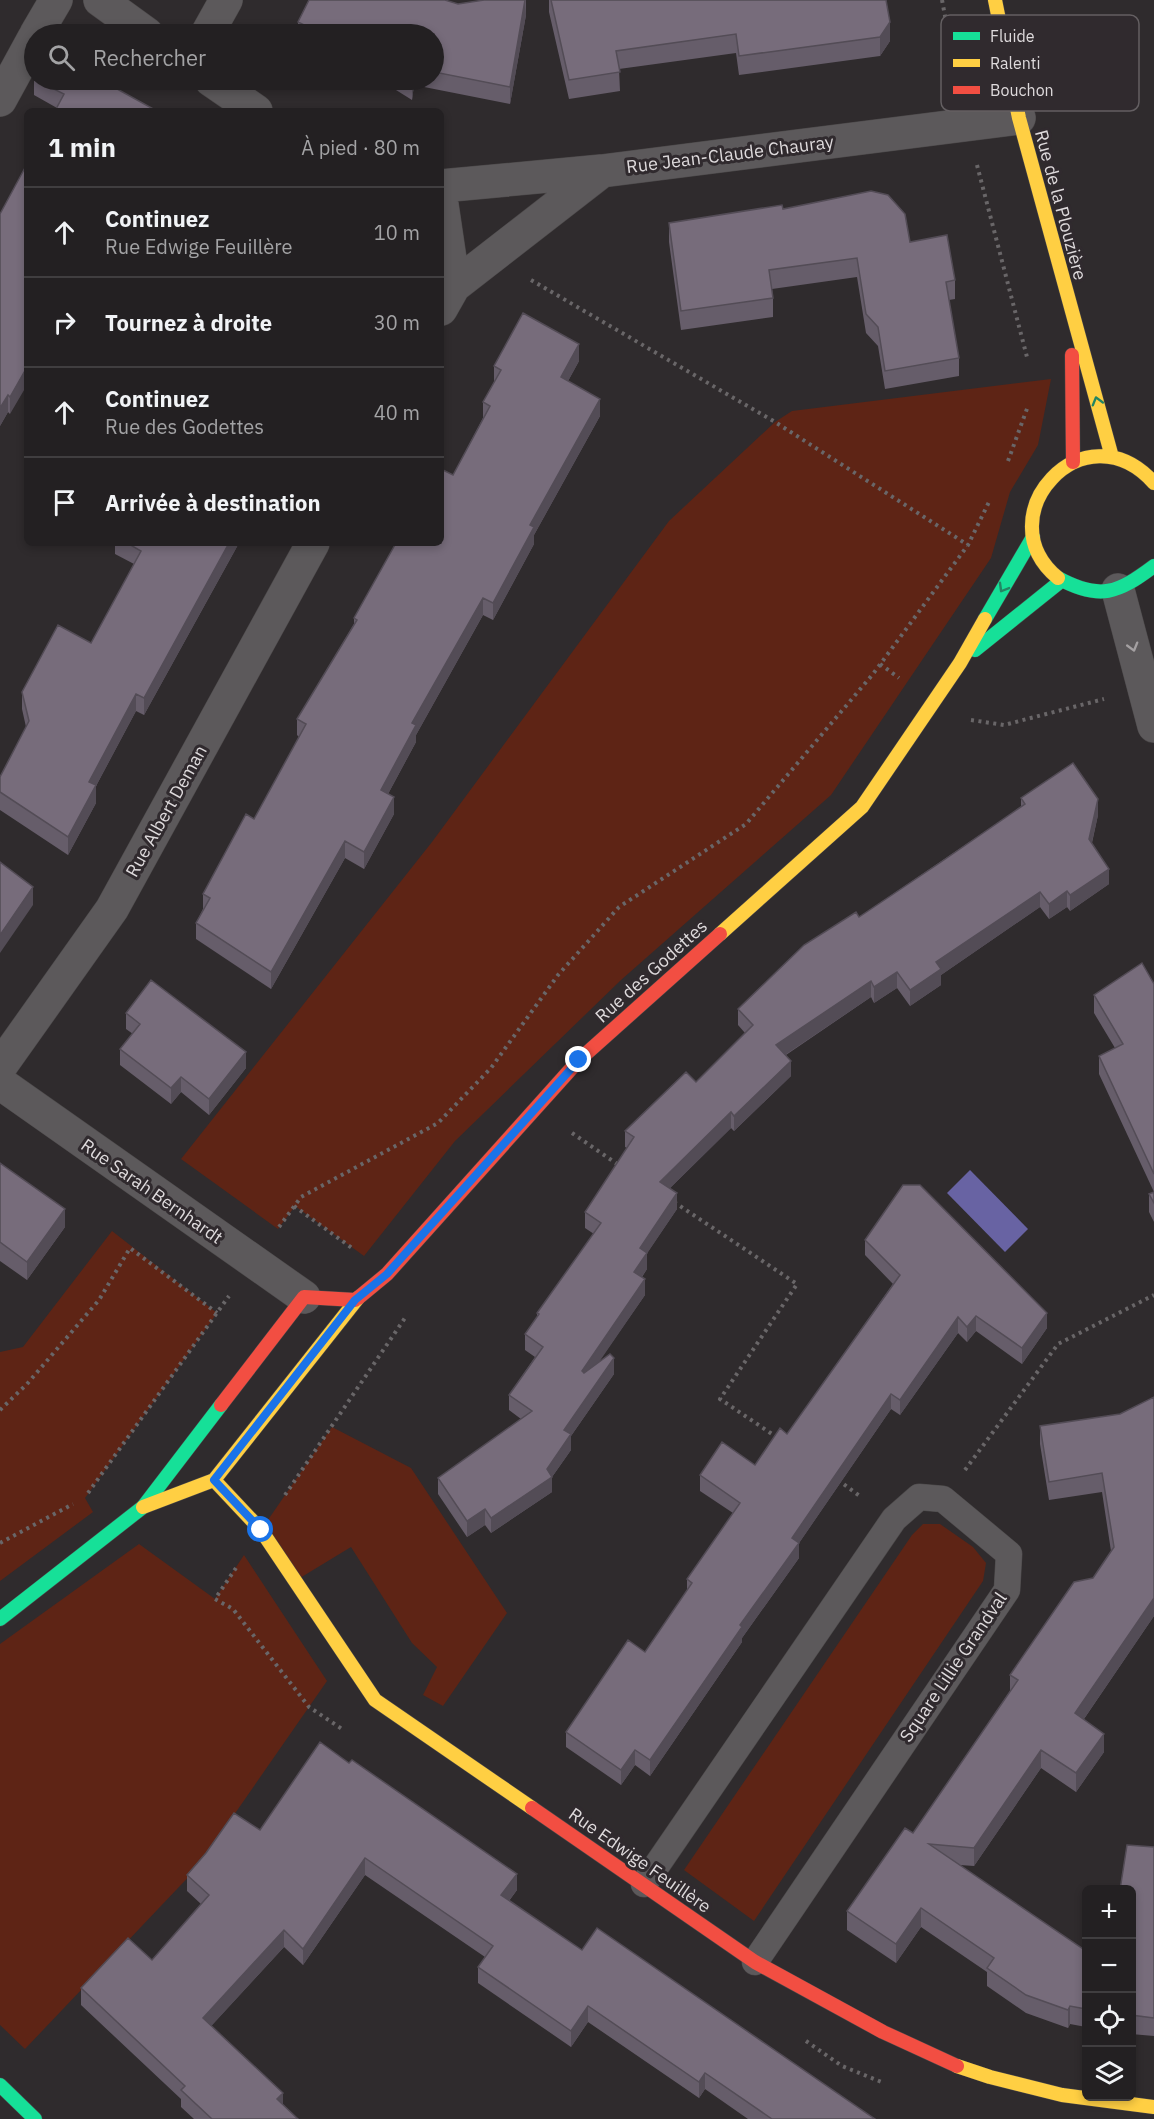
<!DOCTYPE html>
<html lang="fr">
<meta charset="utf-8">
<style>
:root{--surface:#232022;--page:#2b282a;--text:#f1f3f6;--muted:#a3a3a5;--line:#403e40}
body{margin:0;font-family:"IBM Plex Sans",sans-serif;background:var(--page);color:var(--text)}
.controls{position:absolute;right:18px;bottom:18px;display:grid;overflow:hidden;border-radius:9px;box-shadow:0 3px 9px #0003}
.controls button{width:54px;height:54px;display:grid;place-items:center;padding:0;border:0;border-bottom:2px solid var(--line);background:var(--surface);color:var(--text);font:30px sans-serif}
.stop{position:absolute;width:18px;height:18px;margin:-14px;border:4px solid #1a73e8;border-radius:50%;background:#fff}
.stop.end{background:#1a73e8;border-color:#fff;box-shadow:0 2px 6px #0008}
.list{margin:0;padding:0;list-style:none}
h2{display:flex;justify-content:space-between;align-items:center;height:78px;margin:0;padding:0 24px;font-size:26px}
h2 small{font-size:20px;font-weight:400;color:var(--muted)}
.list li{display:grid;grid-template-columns:39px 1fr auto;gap:18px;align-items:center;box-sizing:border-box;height:90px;padding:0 24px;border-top:2px solid var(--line)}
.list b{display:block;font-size:22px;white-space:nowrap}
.list p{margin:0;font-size:20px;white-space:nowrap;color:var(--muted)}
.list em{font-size:20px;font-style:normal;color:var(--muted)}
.icon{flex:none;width:33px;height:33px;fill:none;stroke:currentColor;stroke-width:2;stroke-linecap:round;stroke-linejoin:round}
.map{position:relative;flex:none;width:1154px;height:2119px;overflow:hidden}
.search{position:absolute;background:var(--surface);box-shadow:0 3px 9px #0003;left:24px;top:24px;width:420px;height:66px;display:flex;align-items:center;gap:15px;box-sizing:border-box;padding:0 21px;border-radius:33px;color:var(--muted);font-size:22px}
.panel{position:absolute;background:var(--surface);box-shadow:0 3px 9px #0003;left:24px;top:108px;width:420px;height:438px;border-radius:9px}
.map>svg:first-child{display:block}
</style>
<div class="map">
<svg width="1154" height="2119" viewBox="0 0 1154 2119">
<rect width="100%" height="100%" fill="#2f2b2d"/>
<path fill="#5e2415" d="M1051 379 1038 445 1010 492 991 558 831 795 621 980 455 1141 364 1256 295 1206 278 1229 181 1159 432 842 669 521 775 422 792 411Z
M112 1231 217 1313 85 1498 93 1512 0 1581V1352L23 1347Z
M332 1427 411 1468 507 1613 443 1706 423 1695 437 1667 412 1643 351 1547 295 1581 261 1530Z
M923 1524H940L973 1547 986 1563 983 1581 754 1921 684 1870 912 1535Z
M139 1544 215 1599 244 1555 327 1681 197 1868 25 2049 0 2025V1644Z"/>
<path fill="#6863a3" d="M970 1170 1028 1229 1005 1252 947 1193Z"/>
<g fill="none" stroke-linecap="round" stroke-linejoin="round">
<defs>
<path id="lane" d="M644 1884 894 1519 919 1497 943 1499 1009 1554 1007 1590 755 1962"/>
<path id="street" d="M100 0 147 34
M36 34 56 0
M207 34 226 0
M211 80 256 111
M0 100 34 38
M441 186 602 171 1019 118
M441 198 454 286 441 309
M454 286 602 171
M1118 590 1154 726
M0 1067 112 909 313 543
M0 1083 304 1297"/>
<path id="fast" d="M1058 578C1100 601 1118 593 1154 566
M985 619 1033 537
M975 650 1061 581
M0 1619 143 1507 221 1405
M0 2085 35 2119"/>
<path id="slow" d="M995 0 1019 118 1112 457
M1058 578C984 517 1084 405 1154 483
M720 934 862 807 960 663 985 619
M214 1480 261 1530 375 1700 532 1808
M143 1507 214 1480 358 1298
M957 2066 990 2077 1062 2095 1154 2107"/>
<path id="jam" d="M1072 355 1073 462
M358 1298 387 1274 579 1060 720 934
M221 1405 304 1297 355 1300
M532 1808 755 1962 883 2032 957 2066"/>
</defs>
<use href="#lane" stroke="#4b4849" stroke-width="27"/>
<use href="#street" stroke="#4b4849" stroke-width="34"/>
<use href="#fast" stroke="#4b4849" stroke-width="15"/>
<use href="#slow" stroke="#4b4849" stroke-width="15"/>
<use href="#jam" stroke="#4b4849" stroke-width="15"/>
<path stroke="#696668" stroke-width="4" stroke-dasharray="3 4.5" stroke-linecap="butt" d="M942 0 958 85
M977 165 1028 361
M531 280 775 422 968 545
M1008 461 1028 406
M880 664 899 678
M971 720 1004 725 1104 699
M572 1133 620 1166
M674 1202 797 1284 720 1399 778 1438
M294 1206 352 1248
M279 1227 301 1197 438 1123 491 1068 558 975 619 907 746 824 873 674 968 545 990 500
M0 1410 27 1384 99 1300 130 1248 217 1313
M965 1470 1058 1344 1154 1295
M838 1480 861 1497
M88 1493 229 1296
M285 1495 407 1315
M0 1543 73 1504
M236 1568 215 1599 233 1609 309 1707 342 1729
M806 2041 842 2066 884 2083"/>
<use href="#lane" stroke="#5c595b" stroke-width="26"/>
<use href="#street" stroke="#5c595b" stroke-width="33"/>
<use href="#fast" stroke="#16e098" stroke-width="14"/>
<use href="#slow" stroke="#ffcf43" stroke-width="14"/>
<use href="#jam" stroke="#f24e42" stroke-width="14"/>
</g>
<path fill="#665d6a" d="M526 0V15L510 104 414 85 412 100 380 80H434V34H298V22L458 4Z
M549 0H886L890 41 880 56 739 75 736 53 619 69 620 91 569 99 549 12Z
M34 77V80H101L57 108 34 95Z
M27 164 10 414 8 412 0 426Z
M783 209 910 242 955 280V299L949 300 959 358V376L885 389 878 346 866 333 857 277 772 289 773 298V317L681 330 669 242V223Z
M579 361 568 381 600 416 534 535V544L493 620 483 615 416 735V742L388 794 394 814 364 869 345 858 271 989 196 939V923L203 909V894L254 819 299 737 297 735V719L354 624V618L453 475 483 418V402L494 382V366Z
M115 543H239L144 715 136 711 96 786V803L68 855 0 810V777L26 727 22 709V692L91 643 134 564 115 554Z
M1021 798 1098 815 1092 843 1109 884 1070 911 1067 907 1049 919 1040 907 941 975V985L910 1006 897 988 874 1003 871 997 786 1055 791 1076 734 1131 731 1128 670 1188 677 1209 647 1253V1269L642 1277 645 1295 597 1364 614 1374 571 1436V1450L552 1477V1492L491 1533 485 1525 467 1537 438 1494V1478L521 1419 509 1410V1395L535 1357 525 1350V1334L537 1317V1313L594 1234 585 1228V1212L627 1148 625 1147V1131L696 1082 745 1033 738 1025V1009L859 917 1021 807Z
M1154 984V1222L1149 1212V1194L1154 1192 1099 1074V1056L1115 1048 1094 1013V995Z
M126 1013 246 1068 209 1115 181 1092 171 1104 120 1065V1049L133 1034 126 1029Z
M0 1163 65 1227 27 1280 0 1261Z
M865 1240 1047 1328 1022 1364 976 1331 967 1342 958 1333 900 1415 891 1409 799 1543V1558L742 1638V1642L650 1776 635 1765 621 1785 566 1747V1732L645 1652 687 1591V1579L733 1513 700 1491V1475L755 1465 787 1434 893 1284 865 1255Z
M1120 1414 1154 1616 1084 1719 1104 1752 1076 1792 1041 1768 974 1866 960 1865 1086 1951V2027L1070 2024 1068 2028 1026 2013 987 1986V1972L921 1927 896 1963 847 1930V1911L913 1833 1010 1691V1675L1093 1578 1111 1551 1102 1492 1049 1500 1040 1444V1426Z
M260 1830 517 1890 509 1901 582 1950 875 2119H748L705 2089 699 2098 588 2022 571 2047 478 1983V1967L485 1957 365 1875 303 1965 284 1947 211 2026 283 2105 298 2119H194L181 2107V2099L81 2005V1988L152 1960 201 1904 187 1891V1875Z
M1154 1847V2036L1131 2034V1890Z"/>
<path fill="#534c56" d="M525 0 526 15 510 104V87Z
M890 22V41L880 56V37Z
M412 80H414V85L412 100Z
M579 344V361L561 394V377Z
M27 367V385L10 414V397Z
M8 395V412L0 426V408Z
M600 399V416L534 535V544L493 620V603L530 525Z
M229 543H239L144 715V698Z
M483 598V615L416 735V742L381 807V790L412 723Z
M136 694V711L96 786V803L68 855V837L89 782Z
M394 797V814L364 869V852Z
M1098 799V815L1089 855V839Z
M345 841V858L271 989V972Z
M1109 869V884L1070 911V895Z
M33 887V905L0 953V935Z
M1067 891V907L1049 919V904Z
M1040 892V907L941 975V985L910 1006V990L936 962Z
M897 972V988L874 1003V987Z
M871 981V997L776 1061V1045Z
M246 1052V1068L209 1115V1099Z
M791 1061V1076L734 1131V1116Z
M181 1077V1092L171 1104V1088Z
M731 1112V1128L660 1198V1182Z
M677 1193V1209L640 1264V1248Z
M65 1209V1227L27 1280V1262Z
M647 1253V1269L634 1288V1272Z
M645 1279V1295L582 1387V1371Z
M1047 1313V1328L1022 1364V1348Z
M976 1316V1331L967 1342V1327Z
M958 1317V1333L900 1415V1400Z
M614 1358V1374L571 1436V1450L552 1477V1492L491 1533V1518L564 1430Z
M891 1394V1409L795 1549 799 1543V1558L742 1638V1642L650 1776V1760L740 1625 792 1538Z
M485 1509V1525L467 1537V1521Z
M1154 1598V1616L1075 1732V1713Z
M1104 1734V1752L1076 1792V1773Z
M635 1750V1765L621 1785V1770Z
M1041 1750V1768L974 1866V1848Z
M365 1858V1875L303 1965V1949Z
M517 1874V1890L501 1911V1895Z
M921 1908V1927L896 1963V1944Z
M284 1930V1947L203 2035V2018Z
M588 2006V2022L571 2047V2031Z
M1070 2006V2024L1068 2028V2010Z
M705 2073V2089L699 2098V2082Z
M283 2093V2109L277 2099Z"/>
<path fill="#776c7b" stroke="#534c56" stroke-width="1.5" d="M309 0H445L458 4 484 0H525L510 87 434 72V34H322L298 22Z
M551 0H886L890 22 880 37 739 56 736 34 616 51 620 72 569 80Z
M63 26 79 34H58Z
M36 80H101L157 111H55L64 94Z
M27 164V367L10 397 8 395 0 408V214Z
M871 191 888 195 905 214 910 242 947 235 955 280 946 282 959 358 885 371 878 327 866 314 857 258 769 270 773 298 681 311 669 223 782 205 783 209Z
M523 313 579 344 561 377 600 399 530 525 534 527 493 603 483 598 412 723 416 725 381 790 394 797 364 852 345 841 271 972 196 923 210 898 203 894 246 814 254 819 306 724 297 719 357 620 354 618 396 543H441V469L453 475 490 406 483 402 501 370 494 366Z
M127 543H229L144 698 136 694 89 782 96 785 68 837 0 792V777L29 721 22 692 58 625 91 643 141 551Z
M1073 763 1098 799 1089 839 1109 869 1070 895 1067 891 1049 904 1040 892 936 962 941 969 910 990 897 972 874 987 871 981 776 1045 791 1061 734 1116 731 1112 660 1182 677 1193 640 1248 647 1253 634 1272 645 1279 582 1371 584 1373 610 1354 614 1358 564 1430 571 1434 547 1469 552 1477 491 1518 485 1509 467 1521 438 1478 532 1411 509 1395 543 1347 525 1334 539 1314 537 1313 601 1223 585 1212 634 1137 625 1131 686 1072 696 1082 753 1025 738 1009 804 945 856 912 859 917 941 862 1025 804 1021 798Z
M0 862 33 887 0 935Z
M1142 963 1154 984V1174L1099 1056 1123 1044 1094 995Z
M151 980 246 1052 209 1099 181 1077 171 1088 120 1049 140 1024 126 1013Z
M0 1163 65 1209 27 1262 0 1242Z
M903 1185H920L1047 1313 1022 1348 976 1316 967 1327 958 1317 900 1400 891 1394 792 1538 799 1543 740 1625 742 1627 650 1760 635 1750 621 1770 566 1732 628 1640 645 1652 692 1583 687 1579 740 1503 700 1475 722 1442 755 1465 780 1428 787 1434 900 1275 865 1240Z
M1154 1192V1203L1149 1194Z
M1154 1397V1598L1075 1713 1104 1734 1076 1773 1041 1750 974 1848 929 1844 1086 1951V2009L1070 2006 1068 2010 1026 1995 987 1968 994 1958 921 1908 896 1944 847 1911 905 1828 913 1833 1018 1680 1010 1675 1074 1582 1093 1578 1114 1547 1102 1473 1049 1482 1040 1426 1120 1414Z
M320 1742 349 1763 352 1760 517 1874 501 1895 582 1950 597 1928 875 2119H772L705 2073 699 2082 588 2006 571 2031 478 1967 493 1946 365 1858 303 1949 284 1930 203 2018 283 2093 277 2099 298 2119H212L181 2090 185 2086 81 1988 128 1938 152 1960 209 1895 187 1875 206 1853 234 1813 260 1830Z
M1127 1845 1154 1847V2018L1131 2015V1890H1120Z"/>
<defs><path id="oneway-chevron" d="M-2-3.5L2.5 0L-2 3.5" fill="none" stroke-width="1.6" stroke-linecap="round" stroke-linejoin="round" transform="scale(1.5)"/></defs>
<g stroke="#238563">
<use href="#oneway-chevron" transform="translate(1097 401) rotate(-106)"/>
<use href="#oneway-chevron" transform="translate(1003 588) rotate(120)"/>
</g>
<use stroke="#a4a0a2" href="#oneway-chevron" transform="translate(1133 647) rotate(74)"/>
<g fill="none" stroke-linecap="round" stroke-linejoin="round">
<path stroke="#1a73e8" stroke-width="8" d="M261 1530 214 1480 355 1300 387 1274 579 1060"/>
</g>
<g text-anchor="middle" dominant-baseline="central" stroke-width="6" stroke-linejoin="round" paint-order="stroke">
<g font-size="18" fill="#dedadc" stroke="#302a2e">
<text transform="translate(730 154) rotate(-7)">Rue Jean-Claude Chauray</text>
<text transform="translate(1061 205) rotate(75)">Rue de la Plouzière</text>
<text transform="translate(166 811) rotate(-61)">Rue Albert Deman</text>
<text transform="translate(651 971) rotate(-42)">Rue des Godettes</text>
<text transform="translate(152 1191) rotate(35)">Rue Sarah Bernhardt</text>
<text transform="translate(953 1667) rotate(-56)">Square Lillie Grandval</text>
<text transform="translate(640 1860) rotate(35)">Rue Edwige Feuillère</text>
</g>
</g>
<rect x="941" y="15" width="198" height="96" rx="9" fill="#302a2e" stroke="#645f62" stroke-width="1.5"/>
<rect x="953" y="32" width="27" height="8" fill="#16e098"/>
<rect x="953" y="59" width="27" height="8" fill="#ffcf43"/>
<rect x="953" y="86" width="27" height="8" fill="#f24e42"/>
<g font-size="16" fill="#dedadc">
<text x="990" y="42">Fluide</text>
<text x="990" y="69">Ralenti</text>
<text x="990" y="96">Bouchon</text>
</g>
</svg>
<div class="controls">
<button>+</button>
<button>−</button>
<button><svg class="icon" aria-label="locate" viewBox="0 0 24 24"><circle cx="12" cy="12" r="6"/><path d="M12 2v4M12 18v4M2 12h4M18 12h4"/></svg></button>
<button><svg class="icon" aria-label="layers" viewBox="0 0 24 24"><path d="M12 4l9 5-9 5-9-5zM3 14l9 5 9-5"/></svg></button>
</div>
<div class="stop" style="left:261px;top:1530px"></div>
<div class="stop end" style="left:579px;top:1060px"></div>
<div class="search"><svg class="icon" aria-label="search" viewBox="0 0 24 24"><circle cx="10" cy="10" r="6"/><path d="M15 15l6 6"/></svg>Rechercher</div>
<section class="panel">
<h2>1 min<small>À pied · 80 m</small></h2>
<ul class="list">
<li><svg class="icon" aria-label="ahead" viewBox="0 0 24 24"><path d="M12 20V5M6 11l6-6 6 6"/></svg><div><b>Continuez</b><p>Rue Edwige Feuillère</p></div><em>10 m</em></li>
<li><svg class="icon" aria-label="right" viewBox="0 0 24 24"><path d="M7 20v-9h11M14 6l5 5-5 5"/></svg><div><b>Tournez à droite</b></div><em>30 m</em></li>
<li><svg class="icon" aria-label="ahead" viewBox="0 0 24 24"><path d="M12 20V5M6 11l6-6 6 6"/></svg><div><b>Continuez</b><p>Rue des Godettes</p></div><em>40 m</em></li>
<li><svg class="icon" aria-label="arrive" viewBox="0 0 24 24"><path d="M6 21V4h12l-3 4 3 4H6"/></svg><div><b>Arrivée à destination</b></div></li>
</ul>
</section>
</div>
